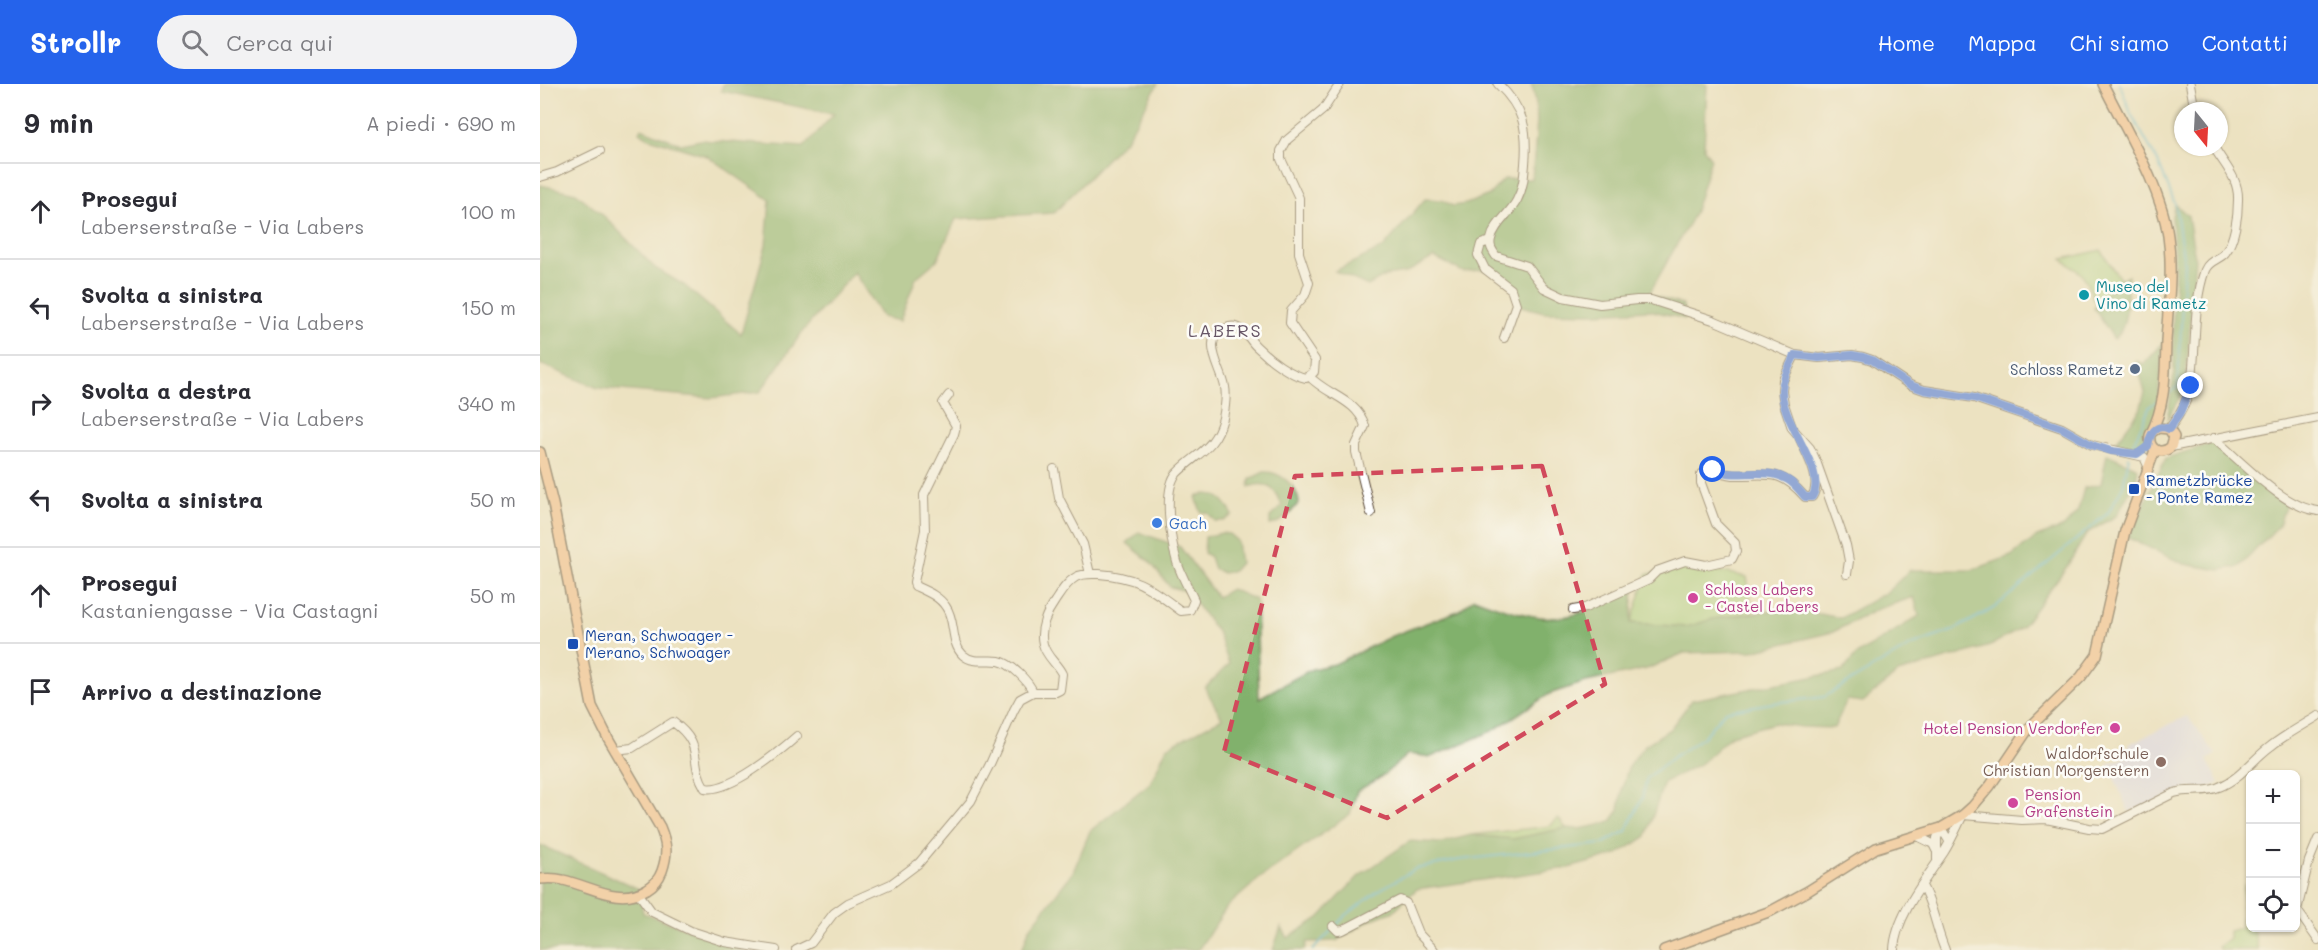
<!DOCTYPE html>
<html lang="it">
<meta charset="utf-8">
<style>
:root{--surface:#fff;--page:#f2f2f3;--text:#2b2b33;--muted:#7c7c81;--line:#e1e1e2;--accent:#2563eb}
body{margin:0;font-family:Mali,sans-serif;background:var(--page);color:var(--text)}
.controls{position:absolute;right:18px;bottom:18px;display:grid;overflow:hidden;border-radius:9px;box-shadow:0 2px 4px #0004}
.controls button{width:54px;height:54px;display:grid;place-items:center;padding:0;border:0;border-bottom:2px solid var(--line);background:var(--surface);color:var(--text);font:30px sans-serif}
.compass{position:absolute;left:1634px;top:18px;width:54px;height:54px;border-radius:50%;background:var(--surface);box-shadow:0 2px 4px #0004;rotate:162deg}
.stop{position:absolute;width:18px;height:18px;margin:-14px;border:4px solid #2563eb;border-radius:50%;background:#fff}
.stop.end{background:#2563eb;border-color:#fff;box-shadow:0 2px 6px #0008}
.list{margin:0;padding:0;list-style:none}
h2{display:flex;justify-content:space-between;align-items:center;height:78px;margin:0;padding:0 24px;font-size:26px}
h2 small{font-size:20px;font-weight:400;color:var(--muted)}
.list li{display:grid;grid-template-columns:39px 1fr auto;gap:18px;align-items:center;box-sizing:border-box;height:96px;padding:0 24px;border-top:2px solid var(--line)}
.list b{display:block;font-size:22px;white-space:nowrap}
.list p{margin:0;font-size:20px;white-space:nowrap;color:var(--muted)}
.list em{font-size:20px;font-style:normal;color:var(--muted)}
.icon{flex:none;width:33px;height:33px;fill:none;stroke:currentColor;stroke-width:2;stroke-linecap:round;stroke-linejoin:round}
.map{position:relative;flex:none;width:1778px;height:866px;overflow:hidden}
header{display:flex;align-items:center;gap:36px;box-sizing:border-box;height:84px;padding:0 30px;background:var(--accent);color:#fff}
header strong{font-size:28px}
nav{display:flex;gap:33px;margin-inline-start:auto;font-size:21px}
.search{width:420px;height:54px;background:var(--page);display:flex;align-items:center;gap:15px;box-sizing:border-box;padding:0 21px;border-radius:33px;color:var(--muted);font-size:22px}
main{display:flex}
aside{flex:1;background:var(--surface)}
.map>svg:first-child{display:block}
</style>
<header>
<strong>Strollr</strong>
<div class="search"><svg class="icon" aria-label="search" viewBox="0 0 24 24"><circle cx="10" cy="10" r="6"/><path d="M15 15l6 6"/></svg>Cerca qui</div>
<nav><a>Home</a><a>Mappa</a><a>Chi siamo</a><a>Contatti</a></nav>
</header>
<main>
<aside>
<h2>9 min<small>A piedi · 690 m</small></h2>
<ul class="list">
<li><svg class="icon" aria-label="ahead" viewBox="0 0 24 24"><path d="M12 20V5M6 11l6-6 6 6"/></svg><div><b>Prosegui</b><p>Laberserstraße - Via Labers</p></div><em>100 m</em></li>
<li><svg class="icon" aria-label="left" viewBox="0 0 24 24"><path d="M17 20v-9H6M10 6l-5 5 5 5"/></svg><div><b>Svolta a sinistra</b><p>Laberserstraße - Via Labers</p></div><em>150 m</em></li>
<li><svg class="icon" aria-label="right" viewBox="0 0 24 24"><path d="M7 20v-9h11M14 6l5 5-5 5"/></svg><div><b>Svolta a destra</b><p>Laberserstraße - Via Labers</p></div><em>340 m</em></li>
<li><svg class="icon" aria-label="left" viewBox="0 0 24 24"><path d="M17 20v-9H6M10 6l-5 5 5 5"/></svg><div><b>Svolta a sinistra</b></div><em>50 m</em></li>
<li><svg class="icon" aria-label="ahead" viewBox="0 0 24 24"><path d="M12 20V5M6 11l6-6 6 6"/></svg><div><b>Prosegui</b><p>Kastaniengasse - Via Castagni</p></div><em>50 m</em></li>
<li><svg class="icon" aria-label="arrive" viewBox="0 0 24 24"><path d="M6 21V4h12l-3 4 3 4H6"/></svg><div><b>Arrivo a destinazione</b></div></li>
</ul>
</aside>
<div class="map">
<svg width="1778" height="866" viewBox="0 0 1778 866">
<rect width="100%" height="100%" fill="#fdfcf7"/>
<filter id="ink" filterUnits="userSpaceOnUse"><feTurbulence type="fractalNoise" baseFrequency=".0167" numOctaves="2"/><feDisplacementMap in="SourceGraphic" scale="12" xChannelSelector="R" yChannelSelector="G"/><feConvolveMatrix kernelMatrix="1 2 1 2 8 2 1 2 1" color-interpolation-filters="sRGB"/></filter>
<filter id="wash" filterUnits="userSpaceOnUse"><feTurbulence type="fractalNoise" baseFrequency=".008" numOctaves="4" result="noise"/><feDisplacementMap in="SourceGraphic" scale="24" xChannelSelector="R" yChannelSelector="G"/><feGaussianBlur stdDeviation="1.35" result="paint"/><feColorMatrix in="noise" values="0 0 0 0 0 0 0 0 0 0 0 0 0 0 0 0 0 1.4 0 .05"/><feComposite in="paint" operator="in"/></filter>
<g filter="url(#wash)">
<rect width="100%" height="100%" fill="#ece2c1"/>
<path fill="#d7d7f8" d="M1647 632 1676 670 1667 676 1680 699 1665 705 1650 704 1589 728 1568 680 1589 672V660Z"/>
<path fill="#a2ce7c" stroke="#6e7c4d" stroke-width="1.5" d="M1561 166 1580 195 1557 223 1543 191 1522 175Z
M1145 480 1207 493 1213 528 1173 535 1147 543 1091 539 1107 490 1128 487Z
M1018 734 1026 744 973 755 931 751 1010 742Z
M1704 800 1710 831V844H1713L1718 866H1680L1678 863 1689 854V847L1701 844Z"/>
<path fill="#81b16c" stroke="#5e6e45" stroke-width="1.5" d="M183 0H618L587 54 514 129 416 135 397 176 376 194 360 237 342 233 314 188 263 247 220 308 171 314 58 304 0 280V101L36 109 65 133 115 184 144 201 201 250 226 161 230 116 167 72 109 54 99 48 101 44 141 60 160 56 264 63 294 30 181 7Z
M991 0H1167L1164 65 1171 75 1154 130 1109 210 1143 221 1145 235 1109 226 1054 229 1004 228 981 222 972 199 950 185 923 188 894 173 866 189 845 192 828 202 795 187 843 164 885 115 902 116 913 122 926 120 949 111 964 95H992C994 66 1002 26 991 0Z
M1635 120 1648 132 1655 174 1645 304 1627 336 1634 290 1633 239 1635 193 1632 133Z
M1588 191C1586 209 1590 243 1574 255L1554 224 1580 195Z
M1623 259 1617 331 1605 363 1594 367 1574 364 1575 359 1600 326 1605 308 1596 277 1604 280Z
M1673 359 1708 391 1746 420 1739 441 1700 482 1680 486 1644 480 1588 454 1626 374Z
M1567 370 1598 384 1596 397 1576 432 1547 449 1528 481 1482 543 1450 562 1358 589 1323 618 1307 616 1294 644 1261 643 1235 639 1191 651 1162 679 1124 698 1106 753 1076 771 1029 784 877 805 852 828 832 835 796 857 767 858 765 866H733L741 843 748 854 779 834 819 792 870 757 901 759 931 751 973 755 1026 744 1039 745 1059 741 1071 737 1079 726 1082 705 1089 681 1105 661 1130 645 1152 616 1303 587 1316 571 1379 532 1374 513 1338 525 1293 548 1212 567 1144 569 1107 585 1046 598 1009 610 954 646 891 673 868 670 840 694 817 707 810 730 720 794 687 823 658 866H482L489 845 533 788 550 747 610 699 627 663 682 634 665 604 689 580 678 549 646 507 630 503 610 478 587 459 599 448 640 463 677 513 691 505 716 516 719 614 772 585 795 580 852 552 918 527 934 514C957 523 986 533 1011 534 1039 534 1068 517 1094 507L1091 539 1147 543 1173 535 1248 524 1301 534 1347 508 1370 486H1432L1471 472 1497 453 1524 443 1538 427 1544 404 1561 400Z
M724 388C740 387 757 402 759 418 752 428 743 439 730 441V433L742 422C735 404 727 396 709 403L710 395Z
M663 410C680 410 685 417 693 431L684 437H675L668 429 661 428 656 413Z
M681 449 689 450 697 457 700 479 693 487 683 489 674 485 670 473 664 469 665 453Z
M0 761 99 805 103 829 205 866H0Z"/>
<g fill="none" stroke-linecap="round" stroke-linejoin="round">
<path stroke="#51b4d0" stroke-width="2" d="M1580 0 1591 30 1618 78 1635 120 1644 179 1638 303 1626 311
M1590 367 1610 322 1619 316
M773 866 805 832 838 807 875 785 919 776 1062 760 1086 747 1102 715 1107 694 1132 674 1163 653 1185 627 1232 619 1284 613 1370 562 1412 547 1454 524 1568 429 1583 402 1589 373"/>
</g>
</g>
<g filter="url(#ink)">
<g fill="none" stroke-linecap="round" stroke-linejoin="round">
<defs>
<path id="minor" d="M958 0C984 25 988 45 985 80 984 93 983 105 977 116 970 130 954 140 951 155 949 162 952 166 956 172L987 182 1004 204 1023 213 1060 220 1097 216H1111L1173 236 1255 271 1279 274 1312 271 1323 273 1332 276 1370 301 1384 306 1434 314 1522 344 1552 361 1604 373 1609 384
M1650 0 1655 27
M0 93 17 88 60 67
M950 157 941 160 938 171 945 185 971 205 976 220 964 254
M1255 271 1243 296 1242 307 1244 320 1252 344 1270 364 1276 377 1306 461 1309 477 1307 490
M769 292C786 311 817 315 825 342L816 361V368L831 429
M409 311 403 319 416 342 414 350 384 411 385 446 374 498 375 502C386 507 399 512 406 523 416 537 410 559 423 571 433 580 447 575 459 577 471 579 489 598 493 608H516L520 606 522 590C517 579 506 573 503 560 499 545 507 528 515 517 521 508 527 498 536 493 543 489 551 490 559 490 599 493 610 504 641 527L650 526 654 516C648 503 641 491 637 478 631 458 622 405 637 389 657 369 675 365 683 334 685 324 687 313 685 303 682 284 657 253 689 243 693 242 698 243 702 246 708 250 711 258 717 263 729 275 750 291 766 294L774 288 775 276 750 239 751 227 765 211 769 199 759 169V114L741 75V67L747 56 783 26 800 0
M1629 345C1638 333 1649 315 1651 300 1657 263 1652 222 1665 186 1669 176 1679 176 1685 169 1695 156 1698 132 1698 116 1699 94 1684 81 1674 63
M1673 354C1702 377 1742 423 1778 427
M1631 363 1778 334
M514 385 519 414 543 460 550 490
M1033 526 1045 524 1109 495 1117 487 1145 477 1166 481 1192 475 1196 467 1195 459 1176 440 1161 399V391L1166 386C1175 386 1183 390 1193 391 1227 392 1239 383 1265 413H1272C1283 395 1266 370 1259 352
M75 666 92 664 133 638C166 662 148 677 165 704 189 709 239 668 257 652
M1377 752 1393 760 1396 766
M1778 755 1769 777 1757 826 1778 856
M1397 776V754L1401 744 1409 757
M1382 802C1393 820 1396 845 1405 866
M99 810 112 828 151 847 185 858 236 866
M793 842 798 847 803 846 860 816 866 819 878 849 894 866
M256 866 271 859 294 829 308 819 351 800 379 779 431 717 450 680 474 626 480 615 493 608
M1354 866C1355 833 1386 795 1404 768 1411 757 1417 743 1423 731L1482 736 1506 735 1549 744 1562 745 1634 709C1649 704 1664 710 1679 703 1700 695 1713 675 1731 662 1745 651 1762 642 1778 632"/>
<path id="major" d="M1563 0C1585 45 1621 102 1628 152 1633 186 1628 223 1626 257 1625 291 1626 321 1610 351 1608 365 1620 372 1631 363L1634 353 1629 345 1618 344 1612 348
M0 368 13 420 52 622 68 654 120 743C127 760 128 770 122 787 119 795 114 801 107 805 79 822 51 802 23 796 15 794 8 794 0 795
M1124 866 1231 827 1268 807 1336 764 1401 744 1423 731 1433 722 1450 702 1489 644 1541 593 1557 571 1585 447 1615 366"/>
</defs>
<use href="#minor" stroke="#564636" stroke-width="10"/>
<use href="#major" stroke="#564636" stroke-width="12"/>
<use href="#minor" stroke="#fff" stroke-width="8"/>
<use href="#major" stroke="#f9bc89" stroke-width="9"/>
</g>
</g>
<g fill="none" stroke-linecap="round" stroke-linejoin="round" filter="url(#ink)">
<path stroke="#2563eb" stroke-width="8" d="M1173 386C1197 395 1226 382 1248 396 1254 399 1260 407 1265 413H1272C1289 387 1240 339 1242 305 1243 293 1250 281 1255 271L1279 274 1312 271 1323 273 1332 276 1370 301 1384 306 1434 314 1522 344 1552 361 1571 367 1597 370 1608 362C1610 350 1615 339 1629 345L1639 331 1651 302"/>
</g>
<path d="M0 0H1778V866H0ZM1002 382 1065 600 847 734 684 668 755 392Z" fill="#ece2c1" fill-opacity=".55" fill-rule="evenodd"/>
<path fill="none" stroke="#d1495b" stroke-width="4.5" stroke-dasharray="12 8" stroke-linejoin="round" d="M1002 382 1065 600 847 734 684 668 755 392Z"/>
<circle fill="#0f9aa8" stroke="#fdfcf7" stroke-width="2" cx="1544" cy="211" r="6"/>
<circle fill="#5c6f8a" stroke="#fdfcf7" stroke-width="2" cx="1595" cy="285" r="6"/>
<g fill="#1a4fb4" stroke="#fdfcf7" stroke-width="2">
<rect x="1588" y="399" width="12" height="12" rx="3"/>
<rect x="27" y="554" width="12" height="12" rx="3"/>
</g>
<circle fill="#3f7fe0" stroke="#fdfcf7" stroke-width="2" cx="617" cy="439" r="6"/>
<g fill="#d1479c" stroke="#fdfcf7" stroke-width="2">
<circle cx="1153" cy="514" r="6"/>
<circle cx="1575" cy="644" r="6"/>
<circle cx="1473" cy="719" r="6"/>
</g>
<circle fill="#8d6e63" stroke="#fdfcf7" stroke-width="2" cx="1621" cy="678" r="6"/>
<g text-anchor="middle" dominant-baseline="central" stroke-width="5" stroke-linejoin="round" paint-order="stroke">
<g font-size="15" fill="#0d838f" stroke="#fdfcf7" text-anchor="start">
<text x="1556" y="202">Museo del<tspan x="1556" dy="17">Vino di Rametz</tspan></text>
</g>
<g font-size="15" fill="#4e5e75" stroke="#fdfcf7" text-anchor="end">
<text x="1583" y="285">Schloss Rametz</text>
</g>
<g font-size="15" fill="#164399" stroke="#fdfcf7" text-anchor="start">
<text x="1606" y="396">Rametzbrücke<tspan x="1606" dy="17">- Ponte Ramez</tspan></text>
<text x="45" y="551">Meran, Schwoager -<tspan x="45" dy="17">Merano, Schwoager</tspan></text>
</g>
<g font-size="15" fill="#366cbe" stroke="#fdfcf7" text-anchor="start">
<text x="629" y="439">Gach</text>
</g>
<g font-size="15" fill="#b23c85" stroke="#fdfcf7" text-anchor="start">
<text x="1165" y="505">Schloss Labers<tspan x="1165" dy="17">- Castel Labers</tspan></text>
<text x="1563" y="644" text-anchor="end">Hotel Pension Verdorfer</text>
<text x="1485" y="710">Pension<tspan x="1485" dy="17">Grafenstein</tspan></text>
</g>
<g font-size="15" fill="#785e54" stroke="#fdfcf7" text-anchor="end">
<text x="1609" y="669">Waldorfschule<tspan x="1609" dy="17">Christian Morgenstern</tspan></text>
</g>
<g font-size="18" letter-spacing="1.5" fill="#675666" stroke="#fdfcf7">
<text x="685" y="246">LABERS</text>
</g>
</g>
</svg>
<div class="controls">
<button>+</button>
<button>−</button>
<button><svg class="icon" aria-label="locate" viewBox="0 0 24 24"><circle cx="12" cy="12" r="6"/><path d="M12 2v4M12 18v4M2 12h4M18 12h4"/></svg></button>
</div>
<svg class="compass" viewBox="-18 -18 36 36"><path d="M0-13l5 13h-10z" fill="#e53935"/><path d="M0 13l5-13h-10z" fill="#7c7c81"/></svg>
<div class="stop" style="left:1173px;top:386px"></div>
<div class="stop end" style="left:1651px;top:302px"></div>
</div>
</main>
